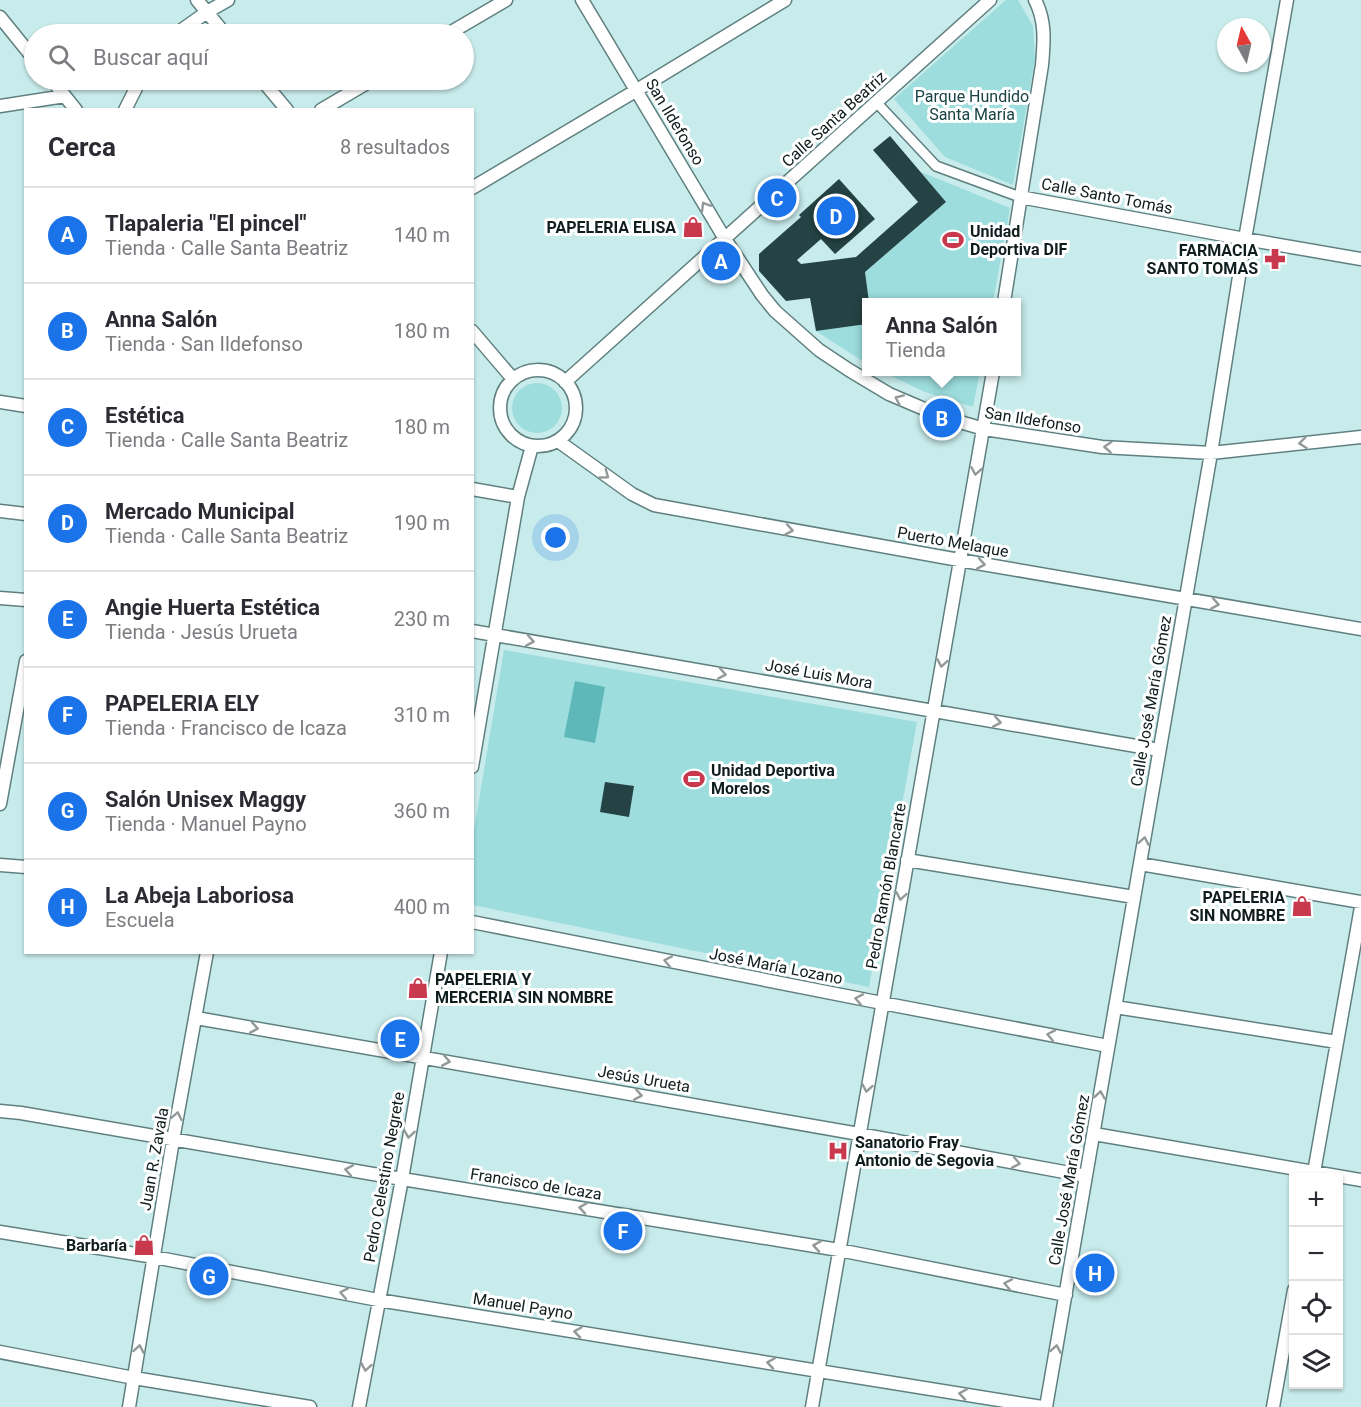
<!DOCTYPE html>
<html lang="es">
<meta charset="utf-8">
<style>
:root{--surface:#fff;--page:#f7f7f7;--text:#2b2b33;--muted:#7c7c81;--line:#e1e1e2;--accent:#1a73e8}
body{margin:0;font-family:Roboto,sans-serif;background:var(--page);color:var(--text)}
.controls{position:absolute;right:18px;bottom:18px;display:grid;overflow:hidden;border-radius:0px;box-shadow:0 2px 4px #0004}
.controls button{width:54px;height:54px;display:grid;place-items:center;padding:0;border:0;border-bottom:2px solid var(--line);background:var(--surface);color:var(--text);font:30px sans-serif}
.compass{position:absolute;left:1217px;top:18px;width:54px;height:54px;border-radius:50%;background:var(--surface);box-shadow:0 2px 4px #0004;rotate:352deg}
.you{position:absolute;left:556px;top:538px;width:21px;height:21px;margin:-15px;border:4px solid #fff;border-radius:50%;background:#1a73e8;box-shadow:0 0 0 9px #1a73e833}
.badge{display:grid;place-items:center;width:39px;height:39px;border-radius:50%;background:var(--accent);color:#fff;font-size:20px;font-weight:700}
.pin{position:absolute;translate:-50% -50%;border:3px solid #fff;box-shadow:0 2px 6px #0006}
.popup{position:absolute;left:862px;top:298px;width:159px;height:78px;box-sizing:border-box;display:grid;place-content:center;border-radius:0px;background:var(--surface);filter:drop-shadow(0 2px 4px #0005);font-size:20px;white-space:nowrap;color:var(--muted)}
.popup b{font-size:22px;color:var(--text)}
.popup::after{content:'';position:absolute;left:50%;top:100%;margin-left:-12px;border:12px solid transparent;border-top-color:var(--surface)}
.list{margin:0;padding:0;list-style:none}
h2{display:flex;justify-content:space-between;align-items:center;height:78px;margin:0;padding:0 24px;font-size:26px}
h2 small{font-size:20px;font-weight:400;color:var(--muted)}
.list li{display:grid;grid-template-columns:39px 1fr auto;gap:18px;align-items:center;box-sizing:border-box;height:96px;padding:0 24px;border-top:2px solid var(--line)}
.list b{display:block;font-size:22px;white-space:nowrap}
.list p{margin:0;font-size:20px;white-space:nowrap;color:var(--muted)}
.list em{font-size:20px;font-style:normal;color:var(--muted)}
.icon{flex:none;width:33px;height:33px;fill:none;stroke:currentColor;stroke-width:2;stroke-linecap:round;stroke-linejoin:round}
.map{position:relative;flex:none;width:1361px;height:1407px;overflow:hidden}
.search{position:absolute;background:var(--surface);box-shadow:0 2px 4px #0004;left:24px;top:24px;width:450px;height:66px;display:flex;align-items:center;gap:15px;box-sizing:border-box;padding:0 21px;border-radius:33px;color:var(--muted);font-size:22px}
.panel{position:absolute;background:var(--surface);box-shadow:0 2px 4px #0004;left:24px;top:108px;width:450px;height:846px;border-radius:0px}
.map>svg:first-child{display:block}
</style>
<div class="map">
<svg width="1361" height="1407" viewBox="0 0 1361 1407">
<rect width="100%" height="100%" fill="#c8ebeb"/>
<path fill="#9ddddd" d="M1006 0H1018L1033 26 1035 59 1013 185 945 157 894 99Z
M921 172 1010 208 993 302H869L865 272 946 202Z
M867 324V364L816 331Z
M883 372H980L973 407 925 392Z
M512 408a25 25 0 1 1 50 0a25 25 0 1 1-50 0Z
M504 650 917 722 869 987 473 905V836Z"/>
<path fill="#5eb7b9" d="M575 681 605 687 595 743 564 737Z"/>
<path fill="#254344" d="M890 136 946 202 865 272 869 302H867V324L816 331 810 298 786 301 759 271V254L801 217 799 215 839 179 875 219 835 254 821 239 797 260 801 264 856 257 918 202 873 150Z
M605 782 634 786 629 817 600 812Z"/>
<g fill="none" stroke-linecap="round" stroke-linejoin="round">
<defs>
<path id="pedestrian" d="M877 103 936 166 1020 197"/>
<path id="minor" d="M197 0 225 34
M582 0 725 239 762 295 775 311 819 350 849 370 889 394 943 417 984 429 1102 447 1211 453 1361 437
M0 17 34 59
M176 34 207 12 228 0
M448 34 506 0
M52 80 76 110
M262 80 287 110
M0 106 65 96
M125 110 140 80
M321 110 372 80
M472 188 637 90 785 0
M1020 197 1245 239 1361 259
M1004 302 1042 65C1044 42 1046 21 1035 0
M472 331 513 379
M500 408a38 38 0 1 1 76 0a38 38 0 1 1-76 0Z
M565 382 990 0
M0 402 26 406
M558 441 632 494 654 505 959 560 1361 629
M472 489 518 497
M0 511 26 514
M0 598 26 600
M472 631 1159 750
M472 767 518 497 532 446
M0 804 26 661
M907 860 1134 897
M1140 864 1361 902
M0 865 26 867
M472 922 882 1003 1108 1046
M1115 1007 1337 1042
M196 1018 859 1134 1086 1176
M0 1111 21 1113 402 1179 839 1250 1066 1295
M1094 1134 1361 1180
M1313 1178 1361 907
M0 1232 154 1257 378 1300 1042 1407
M0 1352 134 1378 310 1407
M129 1407 173 1140 207 952
M359 1407 402 1179 441 952
M812 1407 993 372
M1046 1407 1211 453 1245 239 1287 0
M1273 1407 1294 1290"/>
</defs>
<use href="#pedestrian" stroke="#608080" stroke-width="12"/>
<use href="#minor" stroke="#608080" stroke-width="15"/>
<use href="#pedestrian" stroke="#fff" stroke-width="9"/>
<use href="#minor" stroke="#fff" stroke-width="12"/>
</g>
<defs><path id="oneway-chevron" d="M-2-3.5L2.5 0L-2 3.5" fill="none" stroke-width="1.6" stroke-linecap="round" stroke-linejoin="round" transform="scale(1.5)"/></defs>
<g stroke="#939999">
<use href="#oneway-chevron" transform="translate(705 206) rotate(-121)"/>
<use href="#oneway-chevron" transform="translate(899 399) rotate(-156)"/>
<use href="#oneway-chevron" transform="translate(1303 443) rotate(174)"/>
<use href="#oneway-chevron" transform="translate(1108 447) rotate(-176)"/>
<use href="#oneway-chevron" transform="translate(976 471) rotate(100)"/>
<use href="#oneway-chevron" transform="translate(605 475) rotate(36)"/>
<use href="#oneway-chevron" transform="translate(789 530) rotate(10)"/>
<use href="#oneway-chevron" transform="translate(981 564) rotate(10)"/>
<use href="#oneway-chevron" transform="translate(1215 604) rotate(10)"/>
<use href="#oneway-chevron" transform="translate(530 641) rotate(10)"/>
<use href="#oneway-chevron" transform="translate(942 663) rotate(100)"/>
<use href="#oneway-chevron" transform="translate(722 674) rotate(10)"/>
<use href="#oneway-chevron" transform="translate(997 722) rotate(10)"/>
<use href="#oneway-chevron" transform="translate(1144 841) rotate(-80)"/>
<use href="#oneway-chevron" transform="translate(901 896) rotate(100)"/>
<use href="#oneway-chevron" transform="translate(668 961) rotate(-169)"/>
<use href="#oneway-chevron" transform="translate(859 999) rotate(-169)"/>
<use href="#oneway-chevron" transform="translate(254 1028) rotate(10)"/>
<use href="#oneway-chevron" transform="translate(1051 1035) rotate(-169)"/>
<use href="#oneway-chevron" transform="translate(446 1061) rotate(10)"/>
<use href="#oneway-chevron" transform="translate(867 1088) rotate(100)"/>
<use href="#oneway-chevron" transform="translate(638 1095) rotate(10)"/>
<use href="#oneway-chevron" transform="translate(1100 1095) rotate(-81)"/>
<use href="#oneway-chevron" transform="translate(177 1116) rotate(-79)"/>
<use href="#oneway-chevron" transform="translate(409 1134) rotate(99)"/>
<use href="#oneway-chevron" transform="translate(1016 1163) rotate(11)"/>
<use href="#oneway-chevron" transform="translate(349 1170) rotate(-170)"/>
<use href="#oneway-chevron" transform="translate(583 1208) rotate(-171)"/>
<use href="#oneway-chevron" transform="translate(817 1246) rotate(-171)"/>
<use href="#oneway-chevron" transform="translate(1008 1284) rotate(-169)"/>
<use href="#oneway-chevron" transform="translate(344 1293) rotate(-169)"/>
<use href="#oneway-chevron" transform="translate(578 1332) rotate(-171)"/>
<use href="#oneway-chevron" transform="translate(139 1349) rotate(-80)"/>
<use href="#oneway-chevron" transform="translate(1056 1349) rotate(-80)"/>
<use href="#oneway-chevron" transform="translate(771 1363) rotate(-171)"/>
<use href="#oneway-chevron" transform="translate(366 1367) rotate(100)"/>
<use href="#oneway-chevron" transform="translate(963 1394) rotate(-171)"/>
</g>
<defs>
<symbol id="shop-bare" viewBox="-9 -9 18 18"><path d="M-5-2.5h2.3a2.7 3.5 0 0 1 5.4 0H5L5.5 6h-11ZM-1.5-2.5h3a1.5 2.3 0 0 0-3 0Z" fill="#c9394e" stroke="#fff" stroke-width="2.5" paint-order="stroke"/></symbol>
<symbol id="stadium-bare" viewBox="-9 -9 18 18"><path d="M0-5a6.5 5 0 1 0 0 10a6.5 5 0 1 0 0-10ZM-3.5-1.8h7v3.6h-7Z" fill="#c9394e" stroke="#fff" stroke-width="2.5" paint-order="stroke"/></symbol>
<symbol id="pharmacy-bare" viewBox="-9 -9 18 18"><path d="M-2-6h4v4h4v4h-4v4h-4v-4h-4v-4h4Z" fill="#c9394e" stroke="#fff" stroke-width="2.5" paint-order="stroke"/></symbol>
<symbol id="hospital-bare" viewBox="-9 -9 18 18"><path d="M-5-5h3v3.5h4V-5h3V5h-3V1.5h-4V5h-3Z" fill="#c9394e" stroke="#fff" stroke-width="2.5" paint-order="stroke"/></symbol>
</defs>
<g fill-rule="evenodd">
<use href="#shop-bare" x="678" y="212" width="30" height="30"/>
<use href="#stadium-bare" x="938" y="225" width="30" height="30"/>
<use href="#pharmacy-bare" x="1260" y="244" width="30" height="30"/>
<use href="#stadium-bare" x="679" y="764" width="30" height="30"/>
<use href="#shop-bare" x="1287" y="891" width="30" height="30"/>
<use href="#shop-bare" x="403" y="973" width="30" height="30"/>
<use href="#hospital-bare" x="823" y="1136" width="30" height="30"/>
<use href="#shop-bare" x="129" y="1230" width="30" height="30"/>
</g>
<g text-anchor="middle" dominant-baseline="central" stroke-width="6" stroke-linejoin="round" paint-order="stroke">
<g font-size="16" fill="#184243" stroke="#fff">
<text x="972" y="96">Parque Hundido<tspan x="972" dy="18">Santa María</tspan></text>
</g>
<g font-size="16" fill="#101d1d" stroke="#fff">
<text transform="translate(834 119) rotate(-42)">Calle Santa Beatriz</text>
<text transform="translate(675 122) rotate(59)">San Ildefonso</text>
<text transform="translate(1107 196) rotate(11)">Calle Santo Tomás</text>
<text transform="translate(1033 420) rotate(9)">San Ildefonso</text>
<text transform="translate(953 542) rotate(10)">Puerto Melaque</text>
<text transform="translate(819 674) rotate(10)">José Luis Mora</text>
<text transform="translate(1151 701) rotate(-80)">Calle José María Gómez</text>
<text transform="translate(886 886) rotate(-80)">Pedro Ramón Blancarte</text>
<text transform="translate(776 966) rotate(11)">José María Lozano</text>
<text transform="translate(644 1079) rotate(10)">Jesús Urueta</text>
<text transform="translate(154 1159) rotate(-80)">Juan R. Zavala</text>
<text transform="translate(384 1177) rotate(-80)">Pedro Celestino Negrete</text>
<text transform="translate(1069 1180) rotate(-80)">Calle José María Gómez</text>
<text transform="translate(536 1184) rotate(9)">Francisco de Icaza</text>
<text transform="translate(523 1306) rotate(9)">Manuel Payno</text>
</g>
<g font-size="16" font-weight="bold" fill="#101d1d" stroke="#fff" text-anchor="end">
<text x="676" y="227">PAPELERIA ELISA</text>
<text x="970" y="231" text-anchor="start">Unidad<tspan x="970" dy="18">Deportiva DIF</tspan></text>
<text x="1258" y="250">FARMACIA<tspan x="1258" dy="18">SANTO TOMAS</tspan></text>
<text x="711" y="770" text-anchor="start">Unidad Deportiva<tspan x="711" dy="18">Morelos</tspan></text>
<text x="1285" y="897">PAPELERIA<tspan x="1285" dy="18">SIN NOMBRE</tspan></text>
<text x="435" y="979" text-anchor="start">PAPELERIA Y<tspan x="435" dy="18">MERCERIA SIN NOMBRE</tspan></text>
<text x="855" y="1142" text-anchor="start">Sanatorio Fray<tspan x="855" dy="18">Antonio de Segovia</tspan></text>
<text x="127" y="1245">Barbaría</text>
</g>
</g>
</svg>
<div class="controls">
<button>+</button>
<button>−</button>
<button><svg class="icon" aria-label="locate" viewBox="0 0 24 24"><circle cx="12" cy="12" r="6"/><path d="M12 2v4M12 18v4M2 12h4M18 12h4"/></svg></button>
<button><svg class="icon" aria-label="layers" viewBox="0 0 24 24"><path d="M12 4l9 5-9 5-9-5zM3 14l9 5 9-5"/></svg></button>
</div>
<svg class="compass" viewBox="-18 -18 36 36"><path d="M0-13l5 13h-10z" fill="#e53935"/><path d="M0 13l5-13h-10z" fill="#7c7c81"/></svg>
<div class="you"></div>
<div class="pin badge" style="left:721px;top:261px">A</div>
<div class="pin badge" style="left:942px;top:418px">B</div>
<div class="popup"><b>Anna Salón</b>Tienda</div>
<div class="pin badge" style="left:777px;top:198px">C</div>
<div class="pin badge" style="left:836px;top:216px">D</div>
<div class="pin badge" style="left:400px;top:1039px">E</div>
<div class="pin badge" style="left:623px;top:1231px">F</div>
<div class="pin badge" style="left:209px;top:1276px">G</div>
<div class="pin badge" style="left:1095px;top:1273px">H</div>
<div class="search"><svg class="icon" aria-label="search" viewBox="0 0 24 24"><circle cx="10" cy="10" r="6"/><path d="M15 15l6 6"/></svg>Buscar aquí</div>
<section class="panel">
<h2>Cerca<small>8 resultados</small></h2>
<ul class="list">
<li><span class="badge">A</span><div><b>Tlapaleria &quot;El pincel&quot;</b><p>Tienda · Calle Santa Beatriz</p></div><em>140 m</em></li>
<li><span class="badge">B</span><div><b>Anna Salón</b><p>Tienda · San Ildefonso</p></div><em>180 m</em></li>
<li><span class="badge">C</span><div><b>Estética</b><p>Tienda · Calle Santa Beatriz</p></div><em>180 m</em></li>
<li><span class="badge">D</span><div><b>Mercado Municipal</b><p>Tienda · Calle Santa Beatriz</p></div><em>190 m</em></li>
<li><span class="badge">E</span><div><b>Angie Huerta Estética</b><p>Tienda · Jesús Urueta</p></div><em>230 m</em></li>
<li><span class="badge">F</span><div><b>PAPELERIA ELY</b><p>Tienda · Francisco de Icaza</p></div><em>310 m</em></li>
<li><span class="badge">G</span><div><b>Salón Unisex Maggy</b><p>Tienda · Manuel Payno</p></div><em>360 m</em></li>
<li><span class="badge">H</span><div><b>La Abeja Laboriosa</b><p>Escuela</p></div><em>400 m</em></li>
</ul>
</section>
</div>
